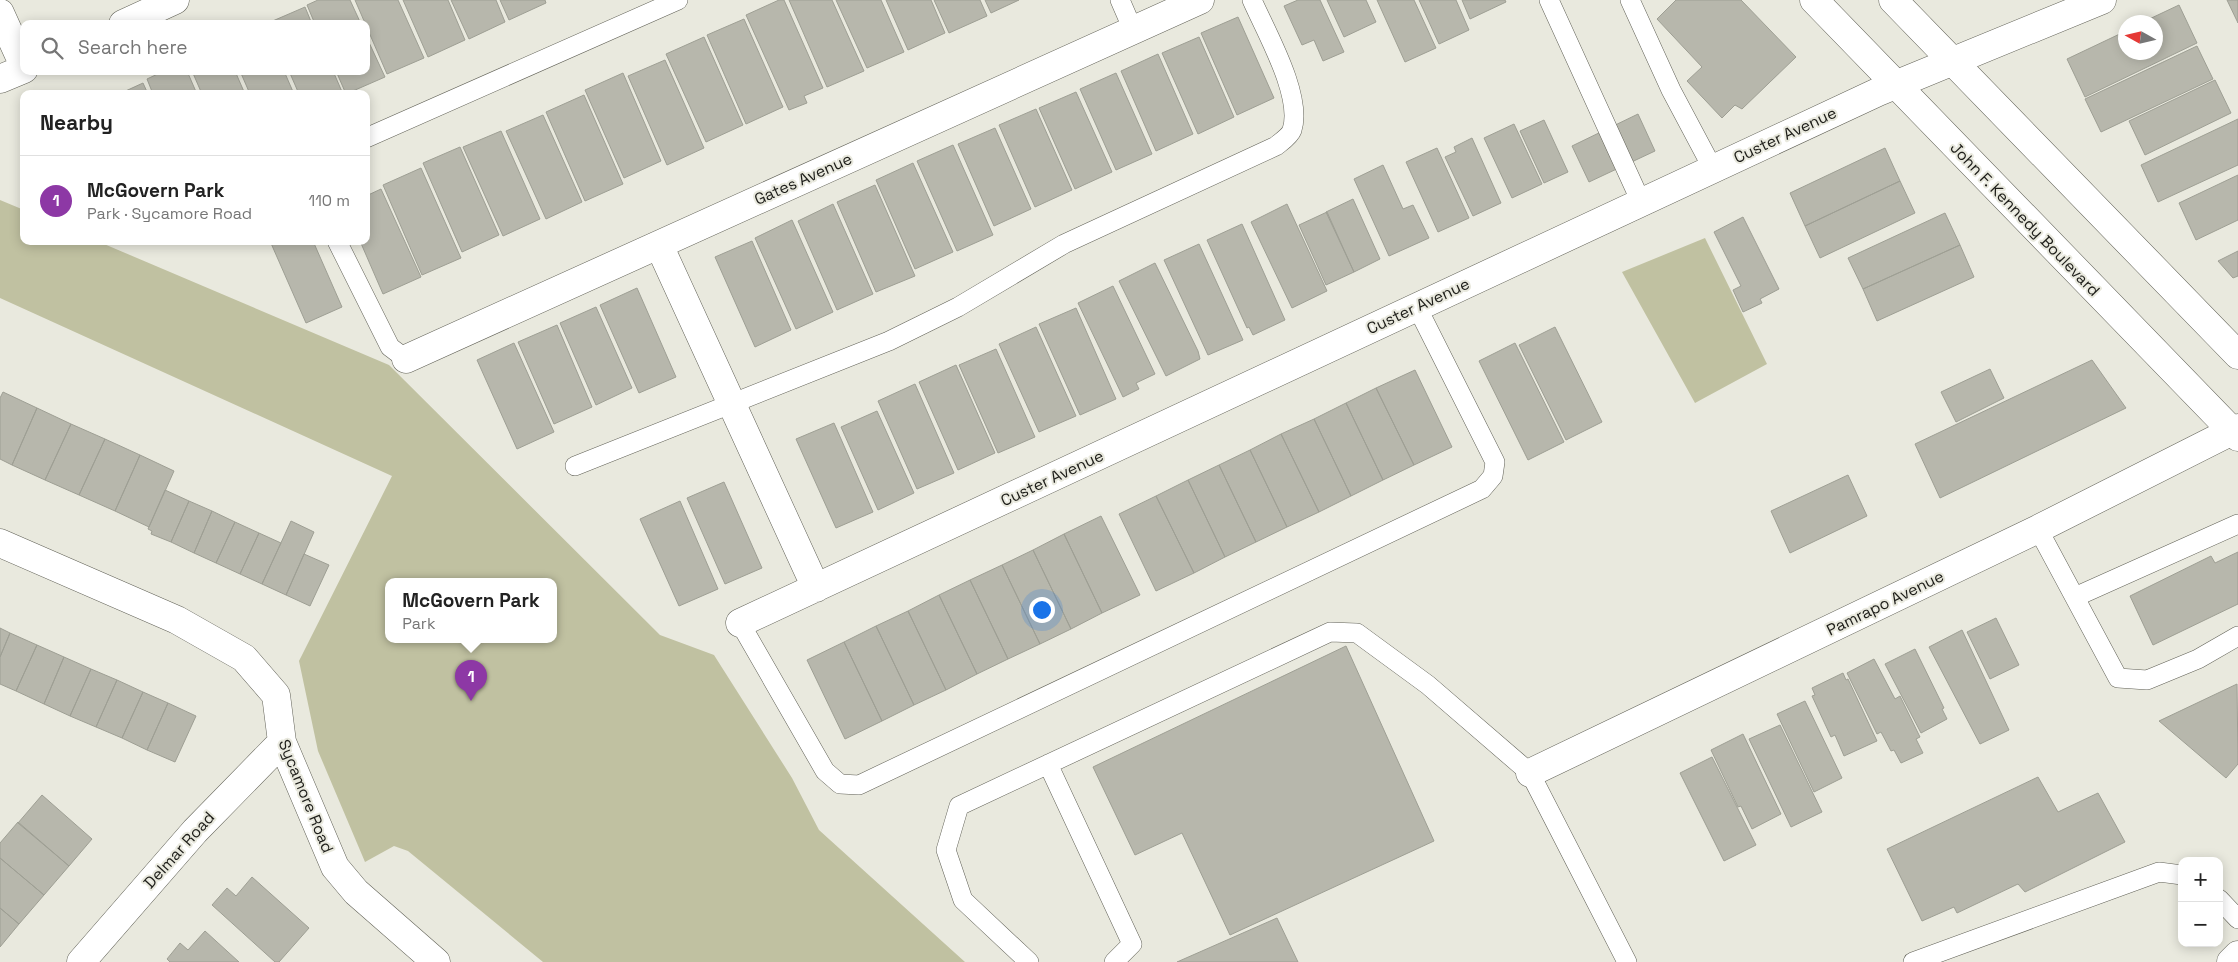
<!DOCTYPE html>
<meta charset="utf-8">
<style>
:root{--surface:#fff;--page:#f6f6f6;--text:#222;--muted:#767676;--line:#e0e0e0;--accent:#8d38a5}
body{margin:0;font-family:"Space Grotesk",sans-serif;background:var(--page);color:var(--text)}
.controls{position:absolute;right:15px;bottom:15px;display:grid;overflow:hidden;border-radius:10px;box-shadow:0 2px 12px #0003}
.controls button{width:45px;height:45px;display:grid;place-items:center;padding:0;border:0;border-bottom:1px solid var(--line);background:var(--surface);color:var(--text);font:25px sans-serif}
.compass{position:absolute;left:2118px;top:15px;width:45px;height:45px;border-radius:50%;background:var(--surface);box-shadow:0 2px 12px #0003;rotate:278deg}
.you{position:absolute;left:1041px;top:609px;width:18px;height:18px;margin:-12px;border:4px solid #fff;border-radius:50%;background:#1a73e8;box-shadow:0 0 0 8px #1a73e833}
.badge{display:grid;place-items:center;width:32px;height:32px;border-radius:50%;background:var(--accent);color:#fff;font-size:16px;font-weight:700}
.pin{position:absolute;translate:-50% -41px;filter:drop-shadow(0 1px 2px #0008)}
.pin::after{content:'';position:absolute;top:26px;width:18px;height:15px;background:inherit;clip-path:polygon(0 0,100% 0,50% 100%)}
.popup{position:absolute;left:385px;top:578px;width:172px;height:65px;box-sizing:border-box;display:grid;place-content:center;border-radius:10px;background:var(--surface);filter:drop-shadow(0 1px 4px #0005);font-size:16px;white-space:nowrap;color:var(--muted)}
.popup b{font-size:19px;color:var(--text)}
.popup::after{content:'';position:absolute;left:50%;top:100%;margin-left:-10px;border:10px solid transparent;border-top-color:var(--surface)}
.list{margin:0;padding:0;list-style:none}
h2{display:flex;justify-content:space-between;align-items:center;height:65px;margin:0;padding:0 20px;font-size:21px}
h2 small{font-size:16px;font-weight:400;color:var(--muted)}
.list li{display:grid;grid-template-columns:32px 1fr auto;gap:15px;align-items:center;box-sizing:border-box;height:90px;padding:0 20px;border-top:1px solid var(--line)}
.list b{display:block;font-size:19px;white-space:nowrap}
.list p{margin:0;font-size:16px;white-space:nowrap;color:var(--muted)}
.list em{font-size:16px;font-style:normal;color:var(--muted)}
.icon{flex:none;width:28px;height:28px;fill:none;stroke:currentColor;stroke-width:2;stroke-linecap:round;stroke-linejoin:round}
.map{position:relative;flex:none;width:2238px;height:962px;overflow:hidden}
.search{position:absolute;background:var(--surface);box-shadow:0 2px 12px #0003;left:20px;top:20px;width:350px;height:55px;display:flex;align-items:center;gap:12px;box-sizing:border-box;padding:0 18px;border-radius:10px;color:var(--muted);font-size:19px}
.panel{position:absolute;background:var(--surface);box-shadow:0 2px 12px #0003;left:20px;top:90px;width:350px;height:155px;border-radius:10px}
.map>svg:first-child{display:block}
</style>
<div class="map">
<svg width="2238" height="962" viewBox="0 0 2238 962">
<rect width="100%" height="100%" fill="#e9e9de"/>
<path fill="#c0c1a1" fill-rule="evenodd" d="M0 200 24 210V241H97L389 365 660 635 714 655 792 778 819 830 965 962H543L408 851 394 846 365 862 318 751 299 661 392 476 0 298ZM388 582H554V640H388Z
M1705 238 1767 364 1695 403 1622 272Z"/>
<path fill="#b7b7ac" stroke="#9e9f94" d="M318 0H350L361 24H315L307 5Z
M355 0H398L424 58 387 74Z
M403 0H448L465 40 428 57Z
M451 0H496L505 22 469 39Z
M500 0H545L546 3 509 20Z
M779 0H784L823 88 804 96 807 103 789 110 746 15Z
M789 0H832L864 71 827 87Z
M836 0H881L904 52 867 68Z
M886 0H931L945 33 908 50Z
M934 0H980L987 16 949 33Z
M985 0H1019L991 13Z
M1298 0H1320L1344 52 1323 61 1314 40 1302 45 1284 6Z
M1327 0H1366L1376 22 1344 37Z
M1377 0H1414L1436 48 1405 62Z
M1419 0H1456L1469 30 1439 44Z
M1462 0H1505L1506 2 1470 19Z
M1676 0H1741L1796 57 1742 109 1735 105 1722 118 1687 81 1702 67 1657 19Z
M2227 0H2238V23Z
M2179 5 2197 43 2085 97 2067 59 2126 31V52H2156V22H2143Z
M305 7 312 24H268V23Z
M1238 17 1274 98 1237 115 1201 33Z
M744 19 783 107 746 124 707 35Z
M366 36 385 77 346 94 336 71H366Z
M704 37 743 125 706 142 666 54Z
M1199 37 1234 117 1198 134 1162 53Z
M2197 46 2213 79 2101 132 2085 99Z
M1158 54 1193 134 1156 151 1121 71Z
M665 60 704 148 667 165 628 76Z
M164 71H187L197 94H153L147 79Z
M192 71H235L245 94H202Z
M240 71H284L294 94H250Z
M289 71H333L343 94H299Z
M623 73 661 161 624 178 585 90Z
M1116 73 1152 154 1116 170 1080 89Z
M2215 80 2231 113 2145 155 2129 121Z
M143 83 148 94H119Z
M1076 92 1112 172 1075 189 1039 108Z
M584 95 623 184 585 201 546 112Z
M1036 109 1072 190 1035 207 999 125Z
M1638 114 1655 151 1589 182 1572 146Z
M543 115 582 202 546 219 506 131Z
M2238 119V165L2158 202 2141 165Z
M1544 120 1568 172 1544 183 1520 131Z
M1514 124 1542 184 1512 198 1484 138Z
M995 128 1031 209 994 226 958 144Z
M501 131 540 219 503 236 463 147Z
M1472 138 1501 203 1473 216 1445 157 1456 152 1454 147Z
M953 145 993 235 957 251 917 161Z
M460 147 499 235 462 252 423 163Z
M1437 148 1469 218 1438 232 1406 162Z
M1885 148 1900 181 1805 226 1790 193Z
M913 163 953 252 915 269 876 180Z
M1383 165 1403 209 1413 205 1429 238 1389 256 1354 179Z
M421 168 461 258 422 275 383 185Z
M2238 175V220L2196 240 2179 203Z
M1900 181 1915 213 1820 258 1805 226Z
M875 185 915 276 876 292 837 202Z
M381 189 421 277 383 294 360 241H366V196Z
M1353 199 1380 259 1354 272 1326 212Z
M833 204 873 294 837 310 798 221Z
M1287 204 1327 291 1292 308 1251 222Z
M1327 212 1354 272 1326 285 1299 225Z
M1945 213 1960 245 1863 289 1848 258Z
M1743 217 1779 289 1760 299 1762 303 1743 312 1733 290 1741 286 1714 232Z
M792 220 833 312 796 329 755 238Z
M1242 224 1285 320 1253 335 1249 327 1247 328 1207 240Z
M270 241H313L342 307 306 323Z
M752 241 791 330 755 347 715 257Z
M1199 244 1243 340 1208 355 1164 260Z
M1960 245 1974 277 1877 321 1863 289Z
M2238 251V276L2233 278 2218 261Z
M1155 263 1198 351 1200 359 1166 376 1119 281Z
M1113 286 1155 374 1136 383 1139 389 1123 397 1078 303Z
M637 288 676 377 639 393 600 305Z
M596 307 632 388 596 405 560 323Z
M1076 308 1116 399 1080 415 1039 324Z
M557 325 592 407 554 424 518 342Z
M1036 327 1076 416 1039 432 999 344Z
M1555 327 1602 422 1566 440 1519 345Z
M514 343 554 432 517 449 477 360Z
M1515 343 1564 442 1528 460 1479 361Z
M996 349 1035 437 998 453 959 365Z
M2092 360 2126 408 1940 498 1915 444Z
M956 365 995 453 958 470 919 382Z
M1990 369 2004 398 1956 422 1941 392Z
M1415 370 1452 447 1414 465 1376 388Z
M915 384 954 473 917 489 878 401Z
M1376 388 1414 465 1383 480 1346 403Z
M3 392 37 408 12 465 0 459V398Z
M1346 403 1383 480 1351 496 1314 419Z
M37 408 71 424 45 480 12 465Z
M877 411 914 493 878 510 841 427Z
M1314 419 1351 496 1319 512 1281 434Z
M834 423 873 512 836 528 796 439Z
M71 424 105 439 79 495 45 480Z
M1281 434 1319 512 1287 527 1250 450Z
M105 439 140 455 115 511 79 495Z
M1250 450 1287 527 1256 542 1219 465Z
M140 455 174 471 149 527 115 511Z
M1219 465 1256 542 1225 557 1188 480Z
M1848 475 1867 516 1790 553 1771 511Z
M1188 480 1225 557 1194 573 1156 496Z
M724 482 762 568 725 584 687 498Z
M165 490 189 501 171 542 151 534 152 531 148 529Z
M1156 496 1194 573 1156 591 1119 514Z
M189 501 212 511 194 553 171 542Z
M680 501 718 589 679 606 640 519Z
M212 511 235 522 216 563 194 553Z
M1101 516 1140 595 1102 613 1064 534Z
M291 521 314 532 286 595 262 584Z
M235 522 259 533 240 574 216 563Z
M259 533 281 543 262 584 240 574Z
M1064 534 1102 613 1071 629 1033 550Z
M1033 550 1071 629 1040 644 1002 565Z
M2238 552V604L2153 645 2130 596 2211 556 2215 563Z
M304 554 329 565 310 606 286 595Z
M1002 565 1040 644 1008 659 970 580Z
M970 580 1008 659 977 674 939 595Z
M939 595 977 674 946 690 908 611Z
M908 611 946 690 914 705 876 626Z
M1996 618 2019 665 1990 679 1967 632Z
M876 626 914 705 882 721 844 642Z
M0 628 10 633 0 657Z
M1962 630 2009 730 1980 744 1929 647Z
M10 633 37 645 16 691 0 684V657Z
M844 642 882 721 845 739 807 660Z
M37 645 64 657 44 704 16 691Z
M1346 646 1434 841 1230 935 1182 833 1135 855 1093 767Z
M1915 649 1944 708 1942 709 1947 719 1921 733 1885 664Z
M64 657 91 669 70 716 44 704Z
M1874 659 1895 699 1900 696 1920 737 1916 739 1923 753 1901 763 1894 750 1891 751 1881 732 1877 734 1847 673Z
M91 669 117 680 96 727 70 716Z
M1843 673 1846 680 1848 679 1877 741 1844 756 1835 735 1831 737 1812 696 1815 695 1812 688Z
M117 680 143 692 122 738 96 727Z
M2237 684 2238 764 2226 778 2159 721Z
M143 692 168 703 147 750 122 738Z
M1805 701 1842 778 1814 792 1777 714Z
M168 703 196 716 175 762 147 750Z
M1780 725 1822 812 1791 827 1749 739Z
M1743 734 1781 814 1752 829 1741 806 1738 807 1711 750Z
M1712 757 1756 845 1724 861 1680 773Z
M2038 777 2058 812 2098 793 2125 842 2025 892 2018 884 1957 913 1954 907 1922 921 1887 849Z
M42 795 92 839 69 866 18 823Z
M18 822 69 866 44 895 0 858V843Z
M0 858 44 895 19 924 0 908Z
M252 877 309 928 279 962H275L212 905 227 888 236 896Z
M0 908 19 924 0 947Z
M1277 918 1298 962H1177Z
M205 931 239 962H170L167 959 180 943 188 950Z"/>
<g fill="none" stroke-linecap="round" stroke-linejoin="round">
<defs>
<path id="lane" d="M1120 0 1133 30
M1549 0 1641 202
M1630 0 1671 90 1713 169
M366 138 678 0
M337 241 390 347 406 359
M575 466 889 341 958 307 1064 244 1276 146C1281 142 1290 136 1292 130 1303 96 1266 32 1252 0
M2038 529 2118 678 2147 680 2198 659 2238 636
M2075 597 2238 524
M740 623 825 771 840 784 859 785 1482 489 1493 476 1495 462 1417 307
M1048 764 1132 944 1114 962
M2219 899 2238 919
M1029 962 963 900 946 850 959 806 1330 632 1357 633 1428 685 1530 773 1627 962
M1913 962 2159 872 2182 875"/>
<path id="street" d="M0 13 24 66
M123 24 175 0
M0 79 24 69
M659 245 816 588
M406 359 1200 0
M0 543 177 620 244 658 276 695 282 742 335 867 356 892 436 962
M740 623 1878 92 2102 0
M1530 773 2038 529 2238 428
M81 962 195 831 282 742"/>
<path id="primary" d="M1814 0 2238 437
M1893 0 2238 355
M2231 962 2238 955"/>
</defs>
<use href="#lane" stroke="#616157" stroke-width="20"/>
<use href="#street" stroke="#616157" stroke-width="29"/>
<use href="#primary" stroke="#616157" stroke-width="29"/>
<use href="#lane" stroke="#fff" stroke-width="19"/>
<use href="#street" stroke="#fff" stroke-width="28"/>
<use href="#primary" stroke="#fff" stroke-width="28"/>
</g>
<g text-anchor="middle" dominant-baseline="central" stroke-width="4" stroke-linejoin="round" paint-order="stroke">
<g font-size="16" fill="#1d1d19" stroke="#e9e9de">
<text transform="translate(1785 135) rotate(-25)">Custer Avenue</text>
<text transform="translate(803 179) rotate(-24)">Gates Avenue</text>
<text transform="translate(2025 219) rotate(46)">John F. Kennedy Boulevard</text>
<text transform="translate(1418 306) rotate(-25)">Custer Avenue</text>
<text transform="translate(1052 478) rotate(-25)">Custer Avenue</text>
<text transform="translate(1885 603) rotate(-26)">Pamrapo Avenue</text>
<text transform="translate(306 796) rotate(68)">Sycamore Road</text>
<text transform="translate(179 850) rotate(-48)">Delmar Road</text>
</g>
</g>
</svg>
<div class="controls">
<button>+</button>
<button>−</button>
</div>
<svg class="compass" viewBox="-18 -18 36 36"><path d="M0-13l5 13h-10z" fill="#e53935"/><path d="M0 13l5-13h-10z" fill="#767676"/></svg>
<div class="you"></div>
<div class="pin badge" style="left:471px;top:701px">1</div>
<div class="popup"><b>McGovern Park</b>Park</div>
<div class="search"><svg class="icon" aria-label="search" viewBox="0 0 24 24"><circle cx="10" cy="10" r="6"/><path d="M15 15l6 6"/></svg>Search here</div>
<section class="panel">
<h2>Nearby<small></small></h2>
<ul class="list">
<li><span class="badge">1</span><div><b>McGovern Park</b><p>Park · Sycamore Road</p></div><em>110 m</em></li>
</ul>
</section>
</div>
